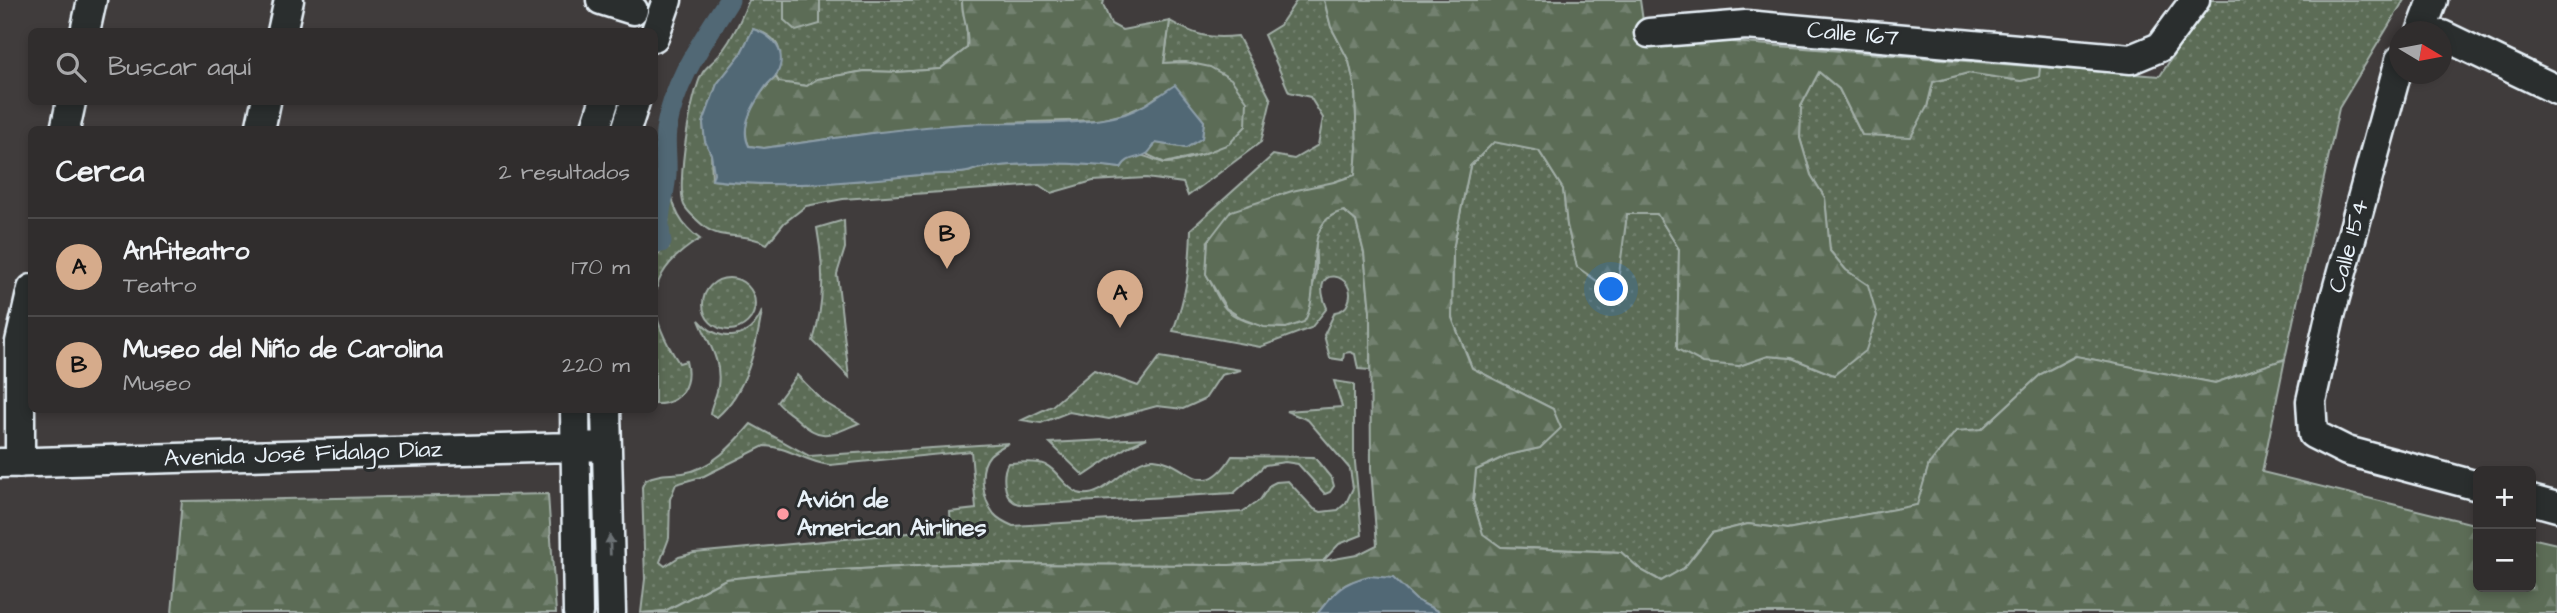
<!DOCTYPE html>
<html lang="es">
<meta charset="utf-8">
<style>
:root{--surface:#302d2d;--page:#3c3939;--text:#f1f3f6;--muted:#a8a8aa;--line:#4b4949;--accent:#d6ab8b}
body{margin:0;font-family:"Architects Daughter",sans-serif;background:var(--page);color:var(--text)}
.controls{position:absolute;right:21px;bottom:21px;display:grid;overflow:hidden;border-radius:10px;box-shadow:0 4px 10px #0003}
.controls button{width:63px;height:63px;display:grid;place-items:center;padding:0;border:0;border-bottom:2px solid var(--line);background:var(--surface);color:var(--text);font:35px sans-serif}
.compass{position:absolute;left:2389px;top:21px;width:63px;height:63px;border-radius:50%;background:var(--surface);box-shadow:0 4px 10px #0003;rotate:100deg}
.you{position:absolute;left:1612px;top:290px;width:24px;height:24px;margin:-18px;border:5px solid #fff;border-radius:50%;background:#1a73e8;box-shadow:0 0 0 10px #1a73e833}
.badge{display:grid;place-items:center;width:46px;height:46px;border-radius:50%;background:var(--accent);color:#111;font-size:23px;font-weight:700}
.pin{position:absolute;translate:-50% -58px;filter:drop-shadow(0 2px 4px #0008)}
.pin::after{content:'';position:absolute;top:37px;width:24px;height:21px;background:inherit;clip-path:polygon(0 0,100% 0,50% 100%)}
.list{margin:0;padding:0;list-style:none}
h2{display:flex;justify-content:space-between;align-items:center;height:91px;margin:0;padding:0 28px;font-size:30px}
h2 small{font-size:23px;font-weight:400;color:var(--muted)}
.list li{display:grid;grid-template-columns:46px 1fr auto;gap:21px;align-items:center;box-sizing:border-box;height:98px;padding:0 28px;border-top:2px solid var(--line)}
.list b{display:block;font-size:26px;white-space:nowrap}
.list p{margin:0;font-size:23px;white-space:nowrap;color:var(--muted)}
.list em{font-size:23px;font-style:normal;color:var(--muted)}
.icon{flex:none;width:38px;height:38px;fill:none;stroke:currentColor;stroke-width:2;stroke-linecap:round;stroke-linejoin:round}
.map{position:relative;flex:none;width:2557px;height:613px;overflow:hidden}
.search{position:absolute;background:var(--surface);box-shadow:0 4px 10px #0003;left:28px;top:28px;width:630px;height:77px;display:flex;align-items:center;gap:18px;box-sizing:border-box;padding:0 24px;border-radius:10px;color:var(--muted);font-size:26px}
.panel{position:absolute;background:var(--surface);box-shadow:0 4px 10px #0003;left:28px;top:126px;width:630px;height:287px;border-radius:10px}
.map>svg:first-child{display:block}
</style>
<div class="map">
<svg width="2557" height="613" viewBox="0 0 2557 613">
<defs>
<pattern id="grass-dots" width="8" height="8" patternUnits="userSpaceOnUse" patternTransform="scale(1.75)"><rect width="8" height="8" fill="#5b6c56"/><path d="M2 2h.1M6 6h.1" fill="none" stroke="#73816f" stroke-width="1.8" stroke-linecap="round"/></pattern>
<pattern id="forest-firs" width="22" height="20" patternUnits="userSpaceOnUse" patternTransform="scale(1.75)"><rect width="22" height="20" fill="#5b6c56"/><path d="M5 1l3.5 6h-7zM16 11l3.5 6h-7z" fill="#73816f"/></pattern>
</defs>
<rect width="100%" height="100%" fill="#403c3c"/>
<filter id="ink" filterUnits="userSpaceOnUse"><feTurbulence type="fractalNoise" baseFrequency=".0143" numOctaves="2"/><feDisplacementMap in="SourceGraphic" scale="14" xChannelSelector="R" yChannelSelector="G"/><feConvolveMatrix kernelMatrix="1 2 1 2 8 2 1 2 1" color-interpolation-filters="sRGB"/></filter>
<g filter="url(#ink)">
<path fill="url(#grass-dots)" stroke="#a2aea7" stroke-width="2" fill-rule="evenodd" d="M749 0H784V20L820 24V0H962C962 18 970 31 967 48L940 69 898 72 865 71 817 79 807 86 779 82 776 77C785 51 780 37 753 29L740 55 717 84 703 123 705 141 711 154 712 180C781 189 850 181 919 175 935 173 952 175 967 172 973 171 977 168 982 168 1027 162 1076 162 1121 168 1133 144 1149 160 1164 163 1176 164 1192 157 1203 154L1186 62 1164 63 1170 21C1196 36 1209 39 1238 36L1271 100 1261 142 1188 196 1183 183 1146 178 1093 181 1051 193 1039 185 843 199 806 206 784 223 767 244C746 232 722 240 706 228 699 222 688 213 684 205 676 187 691 90 703 72 708 65 716 60 721 53 734 36 741 19 749 0Z
M1297 0H1324L1331 27 1349 61 1355 88 1357 148 1355 175 1334 182 1206 273C1212 284 1218 301 1226 309 1242 324 1266 327 1286 328 1295 314 1306 300 1313 285 1324 258 1299 219 1344 211L1356 221 1364 253 1370 311V370L1358 369 1355 354 1350 352 1344 353 1343 360 1330 358 1324 335 1335 312C1341 311 1346 309 1348 303 1361 274 1306 260 1327 308L1311 328 1260 347 1173 331C1187 293 1190 268 1191 229L1273 155 1294 159 1318 145 1323 118 1310 97 1289 92 1264 35 1280 25Z
M2209 0H2404L2339 108 2285 359 2215 383 2075 356 2041 374 1982 429 1929 464 1918 505 1787 529 1748 524 1712 533 1684 568 1661 581 1641 570 1621 552 1501 547 1483 535 1473 501 1476 470 1508 455 1540 448 1553 409 1472 368 1452 318 1453 249 1470 166 1494 141 1539 151 1563 189 1567 225 1577 267 1624 236 1627 214H1657L1679 249 1677 349 1739 366 1768 356 1792 358 1834 375 1868 285 1846 270 1830 251 1825 198 1811 175 1800 138 1801 106 1819 72 1839 89 1862 135 1927 107 1933 82 1968 73 2021 81 2038 77 2040 67 2160 76Z
M670 185C673 209 680 225 700 239 643 273 645 312 679 363L686 361C692 385 680 405 655 404V260L667 242 663 216Z
M844 220 845 248 837 274 849 377 813 341C825 302 824 267 817 228Z
M703 304a26 26 0 1 1 52 0a26 26 0 1 1-52 0Z
M762 311C756 348 747 391 717 417L710 414C711 404 717 396 718 386 722 360 708 343 699 320 720 344 750 341 762 311Z
M1160 357 1241 370 1221 375 1205 399 1183 409 1157 406 1109 419 1069 412 1041 423 1022 420 1052 406 1094 370 1138 386Z
M797 375 824 402 859 423C832 434 822 443 798 420 791 413 783 410 777 402Z
M1334 381 1354 384V452L1362 535 1339 544 1323 561 1229 565 956 564 784 573 726 579 665 611 641 613 645 579 642 487 645 480C658 473 669 475 683 473 711 469 734 444 751 424L809 456 1009 443C1003 446 995 450 990 455 977 470 983 500 994 514 999 520 1006 523 1013 526L1242 512 1260 500 1270 485 1276 482 1288 481 1314 509 1321 512 1338 510 1346 503 1353 488 1350 469 1308 420 1286 411 1342 407ZM764 446C787 446 807 463 830 465L971 451 976 509 950 512 951 529 694 553 679 557 665 566 660 562 669 538 670 499 676 484 704 476Z
M1147 438 1127 447 1084 476 1050 443Z
M1232 456 1314 457 1332 479 1334 486 1330 492 1325 494 1298 464 1285 462 1265 465 1234 493 1026 505C1022 504 1017 504 1014 502 1003 495 1002 473 1008 463 1019 463 1036 460 1046 465 1058 471 1064 487 1078 493 1105 502 1128 458 1154 459 1187 461 1202 505 1232 456Z"/>
<path fill="url(#forest-firs)" stroke="#a2aea7" stroke-width="2" d="M784 0H820V24L796 31 784 20Z
M962 0H1104L1103 5 1111 24 1122 30 1170 21 1164 63 1186 62 1210 67 1231 79 1247 101 1246 126 1229 144 1203 154 1165 163 1146 154 1156 143 1186 148 1202 138 1204 121 1180 93 1159 95 1145 105 1124 114 1099 120 966 124 865 134 764 148 749 146C738 123 758 93 776 77L779 82 807 86 817 79 865 71 898 72 940 69 967 48C970 31 962 18 962 0Z
M1324 0H1640L1645 35 2040 67 2039 77 2021 81 1968 73 1933 82 1927 107 1911 137 1862 135 1839 89 1819 72 1801 106 1800 138 1811 175 1825 198 1830 251 1846 270 1868 285 1877 316 1866 350 1834 375 1792 358 1768 356 1739 366 1703 363 1677 349 1679 249 1657 214H1627L1618 282 1607 288 1577 267 1567 225 1563 189 1539 151 1494 142 1470 166 1453 249 1452 318 1472 368 1553 409 1561 428 1540 448 1508 455 1476 470 1473 501 1483 534 1501 547 1621 552 1641 570 1661 581 1684 568 1712 533 1748 524 1787 529 1917 505 1929 464 1956 431 1982 429 2041 374 2076 356 2215 383 2285 359 2262 472 2478 525V587H2531V538L2557 544V613H1441L1416 600 1393 578C1350 580 1345 577 1318 613H643L665 611 726 579 784 573 956 564 1229 565 1323 561 1357 555 1377 545 1371 469 1370 311 1364 253 1356 221 1344 211C1297 220 1325 288 1304 322L1286 328 1264 327 1245 320 1226 308 1206 274 1208 241 1231 211 1292 191 1334 182 1355 175 1357 148 1355 88 1349 61 1331 27Z
M548 494 556 613H172L182 501Z"/>
<path fill="#516775" stroke="#8d9ea9" stroke-width="2" d="M753 29C774 36 788 52 777 74 774 79 769 82 766 86 754 103 739 127 749 146L764 148C831 139 898 128 965 124 1013 121 1080 128 1125 114 1144 108 1159 95 1175 85L1204 121 1202 138 1186 148 1156 143C1153 146 1151 150 1148 153 1138 160 1128 155 1121 168 1076 162 1028 162 982 168 977 168 972 171 967 172 952 175 935 173 919 175 850 182 781 189 712 180L714 173 711 154 705 141 703 123 717 84 740 55Z
M1369 576 1393 578 1416 600 1441 613H1318C1334 592 1343 582 1369 576Z"/>
<g fill="none" stroke-linecap="round" stroke-linejoin="round">
<path stroke="#516775" stroke-width="21" d="M661 242C655 216 664 200 666 174 667 159 664 144 666 130 675 79 702 43 729 0"/>
<defs>
<path id="minor" d="M601 0 633 10
M85 32 92 0
M282 32 289 0
M2421 32 2433 0
M1649 33 1746 25 2131 59 2160 47 2195 0
M2442 35 2557 90
M654 37 667 0
M2400 60 2331 312 2311 401 2313 434 2347 451 2478 486
M65 130 71 102
M260 130 266 102
M595 130 604 102
M626 130 635 102
M575 410 578 613
M606 410 611 613
M0 463 607 446
M20 463V342L32 289
M2531 500 2557 507"/>
</defs>
<use href="#minor" stroke="#e8f1f8" stroke-width="33"/>
<use href="#minor" stroke="#2a2d2e" stroke-width="28"/>
</g>
<defs><path id="oneway-solid" d="M-6-.8H1V-3.2L6.5 0L1 3.2V.8H-6Z" transform="scale(1.75)"/></defs>
<use fill="#6c7275" href="#oneway-solid" transform="translate(610 545) rotate(-92)"/>
</g>
<circle fill="#ff9aa2" stroke="#2a2d2e" stroke-width="2.5" cx="783" cy="514" r="7"/>
<g text-anchor="middle" dominant-baseline="central" stroke-width="6" stroke-linejoin="round" paint-order="stroke">
<g font-size="24" fill="#e8f1f8" stroke="#2a2d2e">
<text transform="translate(1853 34) rotate(5)">Calle 167</text>
<text transform="translate(2349 246) rotate(-75)">Calle 154</text>
<text transform="translate(303 454) rotate(-2)">Avenida José Fidalgo Díaz</text>
</g>
<g font-size="24" font-weight="bold" fill="#e8f1f8" stroke="#2a2d2e" text-anchor="start">
<text x="797" y="500">Avión de<tspan x="797" dy="28">American Airlines</tspan></text>
</g>
</g>
</svg>
<div class="controls">
<button>+</button>
<button>−</button>
</div>
<svg class="compass" viewBox="-18 -18 36 36"><path d="M0-13l5 13h-10z" fill="#e53935"/><path d="M0 13l5-13h-10z" fill="#a8a8aa"/></svg>
<div class="you"></div>
<div class="pin badge" style="left:1120px;top:328px">A</div>
<div class="pin badge" style="left:947px;top:269px">B</div>
<div class="search"><svg class="icon" aria-label="search" viewBox="0 0 24 24"><circle cx="10" cy="10" r="6"/><path d="M15 15l6 6"/></svg>Buscar aquí</div>
<section class="panel">
<h2>Cerca<small>2 resultados</small></h2>
<ul class="list">
<li><span class="badge">A</span><div><b>Anfiteatro</b><p>Teatro</p></div><em>170 m</em></li>
<li><span class="badge">B</span><div><b>Museo del Niño de Carolina</b><p>Museo</p></div><em>220 m</em></li>
</ul>
</section>
</div>
